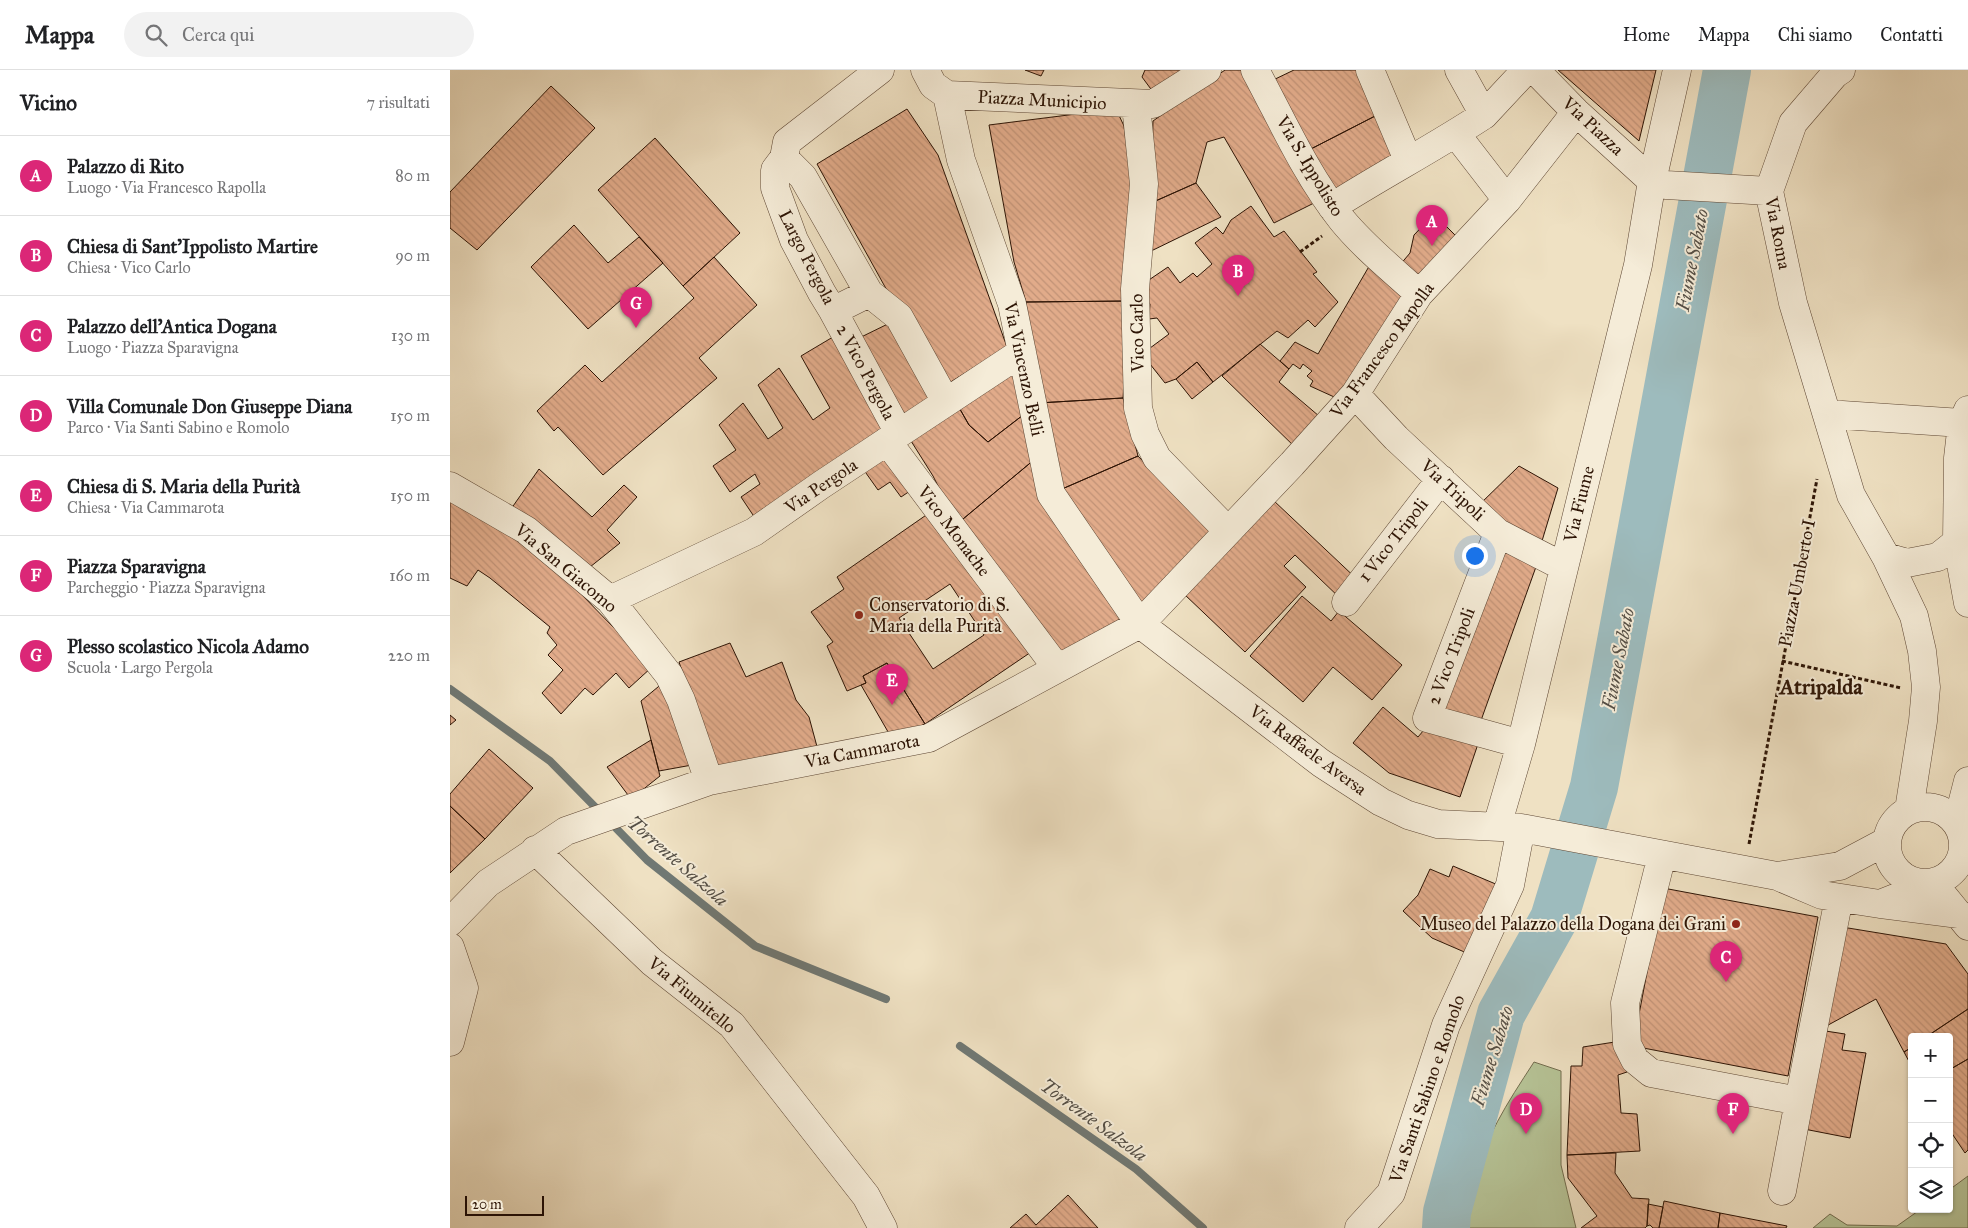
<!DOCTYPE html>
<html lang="it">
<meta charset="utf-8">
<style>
:root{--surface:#fff;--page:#f2f2f2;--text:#202124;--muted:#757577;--line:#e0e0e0;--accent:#db2777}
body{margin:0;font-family:"IM FELL Great Primer",serif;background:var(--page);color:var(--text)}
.controls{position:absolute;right:15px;bottom:15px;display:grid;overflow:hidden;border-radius:5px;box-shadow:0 1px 4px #0004}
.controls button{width:45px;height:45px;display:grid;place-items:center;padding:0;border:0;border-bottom:1px solid var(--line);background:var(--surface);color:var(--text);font:25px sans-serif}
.scale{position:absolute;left:15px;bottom:12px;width:79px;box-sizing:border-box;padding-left:5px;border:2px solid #2d1405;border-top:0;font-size:14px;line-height:18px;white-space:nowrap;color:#2d1405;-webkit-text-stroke:4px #f5ecd8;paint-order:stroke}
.you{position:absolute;left:1024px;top:485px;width:18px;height:18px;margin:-12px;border:4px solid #fff;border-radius:50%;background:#1a73e8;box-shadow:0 0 0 8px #1a73e833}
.badge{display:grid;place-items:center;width:32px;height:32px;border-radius:50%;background:var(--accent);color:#fff;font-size:16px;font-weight:700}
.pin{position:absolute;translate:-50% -41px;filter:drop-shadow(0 1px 2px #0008)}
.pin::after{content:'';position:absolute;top:26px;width:18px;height:15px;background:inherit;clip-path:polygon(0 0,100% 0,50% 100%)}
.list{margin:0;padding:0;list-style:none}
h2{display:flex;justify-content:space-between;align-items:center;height:65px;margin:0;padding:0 20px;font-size:21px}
h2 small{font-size:16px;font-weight:400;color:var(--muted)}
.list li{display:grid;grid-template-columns:32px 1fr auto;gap:15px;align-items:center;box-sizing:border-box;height:80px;padding:0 20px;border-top:1px solid var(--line)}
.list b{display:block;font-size:19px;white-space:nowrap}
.list p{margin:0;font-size:16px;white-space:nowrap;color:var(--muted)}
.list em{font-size:16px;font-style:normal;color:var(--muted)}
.icon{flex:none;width:28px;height:28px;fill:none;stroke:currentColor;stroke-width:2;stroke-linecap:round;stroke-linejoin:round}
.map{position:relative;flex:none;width:1518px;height:1158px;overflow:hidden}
header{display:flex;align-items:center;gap:30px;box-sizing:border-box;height:70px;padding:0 25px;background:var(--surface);border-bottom:1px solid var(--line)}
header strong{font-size:24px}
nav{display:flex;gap:28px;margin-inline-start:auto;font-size:18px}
.search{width:350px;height:45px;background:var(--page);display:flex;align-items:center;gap:12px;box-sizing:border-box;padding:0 18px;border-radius:28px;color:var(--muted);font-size:19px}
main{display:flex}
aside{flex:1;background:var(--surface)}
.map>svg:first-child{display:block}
</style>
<header>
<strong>Mappa</strong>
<div class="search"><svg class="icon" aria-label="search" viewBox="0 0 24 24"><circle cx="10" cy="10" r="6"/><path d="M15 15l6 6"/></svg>Cerca qui</div>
<nav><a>Home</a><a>Mappa</a><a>Chi siamo</a><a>Contatti</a></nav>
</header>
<main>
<aside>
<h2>Vicino<small>7 risultati</small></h2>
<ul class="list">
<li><span class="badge">A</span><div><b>Palazzo di Rito</b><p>Luogo · Via Francesco Rapolla</p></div><em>80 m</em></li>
<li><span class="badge">B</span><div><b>Chiesa di Sant'Ippolisto Martire</b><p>Chiesa · Vico Carlo</p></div><em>90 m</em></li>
<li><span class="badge">C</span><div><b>Palazzo dell'Antica Dogana</b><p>Luogo · Piazza Sparavigna</p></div><em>130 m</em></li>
<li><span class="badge">D</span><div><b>Villa Comunale Don Giuseppe Diana</b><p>Parco · Via Santi Sabino e Romolo</p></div><em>150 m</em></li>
<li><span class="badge">E</span><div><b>Chiesa di S. Maria della Purità</b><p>Chiesa · Via Cammarota</p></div><em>150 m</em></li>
<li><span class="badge">F</span><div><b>Piazza Sparavigna</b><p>Parcheggio · Piazza Sparavigna</p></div><em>160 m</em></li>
<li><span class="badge">G</span><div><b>Plesso scolastico Nicola Adamo</b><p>Scuola · Largo Pergola</p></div><em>220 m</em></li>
</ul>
</aside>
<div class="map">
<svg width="1518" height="1158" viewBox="0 0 1518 1158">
<defs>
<pattern id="building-back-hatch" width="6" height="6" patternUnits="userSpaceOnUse" patternTransform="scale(1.25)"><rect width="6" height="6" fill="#e1ab8a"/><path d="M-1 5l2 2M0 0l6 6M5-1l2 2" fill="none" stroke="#c19276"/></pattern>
</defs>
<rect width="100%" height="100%" fill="#efe1c3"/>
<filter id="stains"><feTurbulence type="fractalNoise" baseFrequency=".004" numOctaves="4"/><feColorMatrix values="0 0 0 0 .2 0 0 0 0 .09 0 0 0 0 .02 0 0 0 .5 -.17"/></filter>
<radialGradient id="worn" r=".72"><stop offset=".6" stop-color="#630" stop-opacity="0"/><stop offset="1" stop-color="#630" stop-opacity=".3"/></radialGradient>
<path fill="#b6c396" stroke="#726c4e" d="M1084 992 1111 1001V1095L1126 1158H1013C1014 1144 1018 1130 1022 1116 1035 1067 1056 1035 1084 992Z
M1518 1106V1158H1363L1380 1144 1397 1155 1447 1156 1471 1139H1499V1120Z"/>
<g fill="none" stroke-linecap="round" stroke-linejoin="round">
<path stroke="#707873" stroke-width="8" d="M0 619 100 691 150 742
M159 751 197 790 305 876 436 929
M510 976 686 1099 753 1158"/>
<path stroke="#9dbbbd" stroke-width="48" d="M996 1158 997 1142 1051 944 1104 849 1144 717 1277 0"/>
</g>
<path fill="url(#building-back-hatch)" stroke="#2d1405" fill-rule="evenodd" d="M575 0H594L591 6Z
M695 0H745L706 26 692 7Z
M775 0H795L870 130 824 153 774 67 757 72 746 113 701 133 703 51Z
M844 0H911L929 44 855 82 819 12Z
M1108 0H1206L1189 71Z
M101 16 145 58 27 180 0 158V122Z
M457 39 488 85 557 277 491 318 367 94Z
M666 39 674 56 682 112 679 231 576 232 564 192 539 55Z
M929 44 950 91 878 125 855 82Z
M205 68 290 163 233 216 148 120Z
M746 113 771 147 697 183 701 133Z
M801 136 824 167 834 161 867 202 863 204 888 232 865 257 858 250 838 268 827 261 763 312 747 292 726 309 715 313 696 289V281L719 264 707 248 699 249 700 234 689 220 690 216 718 197 730 213 743 203 747 207 762 194 745 173 766 157 773 164 781 150Z
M984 144 1008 168 967 213 949 196 960 183 964 165Z
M124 155 158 193 189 167 213 193 138 259 81 197Z
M264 187 307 235 249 288 267 308 153 405 108 357 104 361 87 341 135 295 152 312 244 228 233 216Z
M921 193 956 228 893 331 860 316 863 311 857 306 862 301 853 294 850 299 843 294 839 299 830 291 845 272 868 284Z
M679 231 673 328 588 333 576 232Z
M448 249 488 324 448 352 403 271Z
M393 261 441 356 307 451 291 427 310 414 305 404 280 422 263 396 286 380 269 355 293 333 318 369 333 358 308 315 329 298 363 350 380 338 351 286Z
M810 274 839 299 829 312 876 352 849 381 772 306Z
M747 292 763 312 742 329 726 309Z
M567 296 577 342 538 372 519 355 507 334Z
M673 328 688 386 612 419 588 333Z
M507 334 519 355 538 372 577 342 585 389 507 454 483 406 456 363Z
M438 379 466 417 451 427 440 412 428 420 411 396Z
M688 386 765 467 684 543 612 419Z
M585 389 671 550 606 587 507 454Z
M1069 396 1108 418 1092 471 1065 463 1029 435Z
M89 399 142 447 174 415 187 427 157 460 170 473 140 497 61 439Z
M0 427 70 467 131 524 202 597 179 618 166 603 143 625 135 618 111 644 92 623 113 600 98 585 107 575 97 563 100 557 40 508 28 500 17 516 0 508Z
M823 430 910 512 892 530 845 485 834 496 856 517 795 582 734 524Z
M482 441 587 578 475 654 437 593 413 606 416 613 397 621 377 576 383 572 361 542 394 519 387 507ZM500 514 534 565 483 599 449 548Z
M1046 479 1087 494 1029 656 987 642Z
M852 526 881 551 889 541 952 595 922 630 883 597 853 632 800 586Z
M280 573 296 607 332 592 346 630 359 647 369 684 265 697 229 592Z
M437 593 475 654 441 667 411 615 416 613 413 606Z
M214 612 242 695 209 701 191 631Z
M933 637 968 667 979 654 1029 671 1010 727 939 703 903 673Z
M0 645 6 650 0 655Z
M201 670 210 706 181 729 157 697Z
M39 679 83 718 35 769 0 736V724Z
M0 736 35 769 0 803Z
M1003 796 1048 815 1019 884 982 868 953 841 968 825 980 799 999 807Z
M1213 818 1368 847 1338 1006 1183 976Z
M1392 857 1496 874 1518 904V939L1476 967H1462V977L1454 982 1426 929 1369 960Z
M1518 939V989L1499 1000V967H1476Z
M1369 960 1395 964 1392 980 1416 983 1400 1068 1354 1059Z
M1171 971 1177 1002 1168 1005 1171 1043 1187 1044 1190 1081 1117 1085 1121 996H1132L1133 977Z
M1462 977V997L1454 982Z
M1518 989V1080L1515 1083 1499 1059V1000Z
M1166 1083 1165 1103 1182 1128 1199 1129 1197 1156 1195 1158H1131L1147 1146 1118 1108 1117 1085Z
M618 1125 648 1158H560L576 1144 586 1155Z
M1214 1131 1270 1143 1268 1158H1209Z
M1198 1134 1213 1137 1209 1158H1203L1200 1155 1197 1156Z
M1270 1143 1337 1156 1336 1158H1268Z"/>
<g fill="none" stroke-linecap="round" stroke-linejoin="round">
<defs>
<path id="minor" d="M475 0 483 15 497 25
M805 0C832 50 856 105 892 150 914 177 943 200 969 224
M920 0 958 90
M1009 0 1034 45 1076 0
M1085 0 1126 42 1202 111 1216 115 1319 121
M1391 0 1385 4 1343 53 1319 121 1343 233 1401 425 1436 487 1464 546 1472 581 1476 617 1473 651 1459 740
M497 25 511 90 562 234 601 424 690 554 871 693 931 732 958 745 988 754 1071 758 1327 806 1372 825 1430 834 1483 813 1518 856
M497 25 703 34 757 0
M686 35 694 114 685 219 688 338 695 364 707 388 778 461
M1006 64 1057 130
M334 88 353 107 419 223 383 241 372 223 344 170 325 118V100L334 88 337 72 430 0
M882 137C932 105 984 78 1034 45
M419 223 449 247 496 332
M383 241 449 363
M905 324 946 368 1048 463 1114 497
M1518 340 1512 353 1508 388 1507 472 1518 533
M1377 344 1512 353
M437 371 607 598
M0 416 76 460 160 530 219 605 231 630 259 711
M1048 463 977 648 1071 674
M1436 487 1457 493 1488 487 1518 463
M160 530 304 462 371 415 572 282
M896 532 991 409
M1437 775a38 38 0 1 1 76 0a38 38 0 1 1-76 0Z
M1507 754 1518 711
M1047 756 1071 674 1188 195 1202 111 1227 0
M85 780 202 892 282 955 416 1126 433 1158
M1212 785 1175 933 1177 974 1185 990 1201 1003 1349 1031 1389 828
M1327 806 1390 796 1437 771
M1431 834 1509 844
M0 852 38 813 116 761 259 711 479 668 690 554 842 394 905 324 969 224 1057 130 1126 42
M0 877 14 918 0 972
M1332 1121 1349 1031
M909 1158 941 1123 996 955 1060 815 1071 758"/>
</defs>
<use href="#minor" stroke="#5e4734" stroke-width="29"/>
<path stroke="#2d1405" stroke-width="3" stroke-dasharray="4 2.5" stroke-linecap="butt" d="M850 182 872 166
M1332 591 1451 618
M1299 774 1367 409"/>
<use href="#minor" stroke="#f5ecd8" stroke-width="28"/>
</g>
<g fill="#8f2418" stroke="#f5ecd8" stroke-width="2">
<circle cx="409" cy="545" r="5"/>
<circle cx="1286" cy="854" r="5"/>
</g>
<g text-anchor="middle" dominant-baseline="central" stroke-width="4" stroke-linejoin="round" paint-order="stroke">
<g font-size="18" fill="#2d1405" stroke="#f5ecd8">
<text transform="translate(592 30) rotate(3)">Piazza Municipio</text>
<text transform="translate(1143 56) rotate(43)">Via Piazza</text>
<text transform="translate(860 96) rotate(59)">Via S. Ippolisto</text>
<text transform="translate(1328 163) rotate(79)">Via Roma</text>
<text transform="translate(357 187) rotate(63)">Largo Pergola</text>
<text transform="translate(687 263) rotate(-91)">Vico Carlo</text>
<text transform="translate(932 280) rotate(-54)">Via Francesco Rapolla</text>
<text transform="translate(574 299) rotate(78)">Via Vincenzo Belli</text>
<text transform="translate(416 302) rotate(62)">2 Vico Pergola</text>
<text transform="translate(371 416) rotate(-34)">Via Pergola</text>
<text transform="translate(1003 420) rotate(43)">Via Tripoli</text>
<text transform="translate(1129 434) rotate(-76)">Via Fiume</text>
<text transform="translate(504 461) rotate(53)">Vico Monache</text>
<text transform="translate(943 470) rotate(-52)">1 Vico Tripoli</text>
<text transform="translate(116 498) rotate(40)">Via San Giacomo</text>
<text transform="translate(1347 513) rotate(-79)">Piazza Umberto I</text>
<text transform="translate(1001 586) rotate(-69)">2 Vico Tripoli</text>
<text transform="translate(858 680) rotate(36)">Via Raffaele Aversa</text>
<text transform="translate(412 681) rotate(-11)">Via Cammarota</text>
<text transform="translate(242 925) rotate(40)">Via Fiumitello</text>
<text transform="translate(977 1019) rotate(-71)">Via Santi Sabino e Romolo</text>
</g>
<g font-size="18" fill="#2d1405" stroke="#f5ecd8" text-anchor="start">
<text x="419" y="535">Conservatorio di S.<tspan x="419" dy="21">Maria della Purità</tspan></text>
<text x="1276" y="854" text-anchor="end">Museo del Palazzo della Dogana dei Grani</text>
</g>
<g font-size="19" font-style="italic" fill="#544e45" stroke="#f5ecd8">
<text transform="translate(1242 190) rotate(-79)">Fiume Sabato</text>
<text transform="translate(1168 589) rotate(-79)">Fiume Sabato</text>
<text transform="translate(228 791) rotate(41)">Torrente Salzola</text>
<text transform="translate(1042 986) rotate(-73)">Fiume Sabato</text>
<text transform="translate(644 1050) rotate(36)">Torrente Salzola</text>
</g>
<g font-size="22" font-weight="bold" fill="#2d1405" stroke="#f5ecd8">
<text x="1371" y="616">Atripalda</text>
</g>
</g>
<rect width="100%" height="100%" filter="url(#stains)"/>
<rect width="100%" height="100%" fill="url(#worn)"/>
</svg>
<div class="controls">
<button>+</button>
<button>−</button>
<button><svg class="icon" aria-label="locate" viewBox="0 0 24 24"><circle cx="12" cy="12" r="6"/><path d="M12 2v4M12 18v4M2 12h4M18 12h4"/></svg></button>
<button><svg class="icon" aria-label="layers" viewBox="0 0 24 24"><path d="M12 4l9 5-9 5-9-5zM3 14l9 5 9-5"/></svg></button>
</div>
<div class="scale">20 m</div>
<div class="you"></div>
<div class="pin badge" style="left:982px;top:176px">A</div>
<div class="pin badge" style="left:788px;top:226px">B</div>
<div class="pin badge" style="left:1276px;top:912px">C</div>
<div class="pin badge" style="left:1076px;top:1064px">D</div>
<div class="pin badge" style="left:442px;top:635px">E</div>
<div class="pin badge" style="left:1283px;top:1064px">F</div>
<div class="pin badge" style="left:186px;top:258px">G</div>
</div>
</main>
